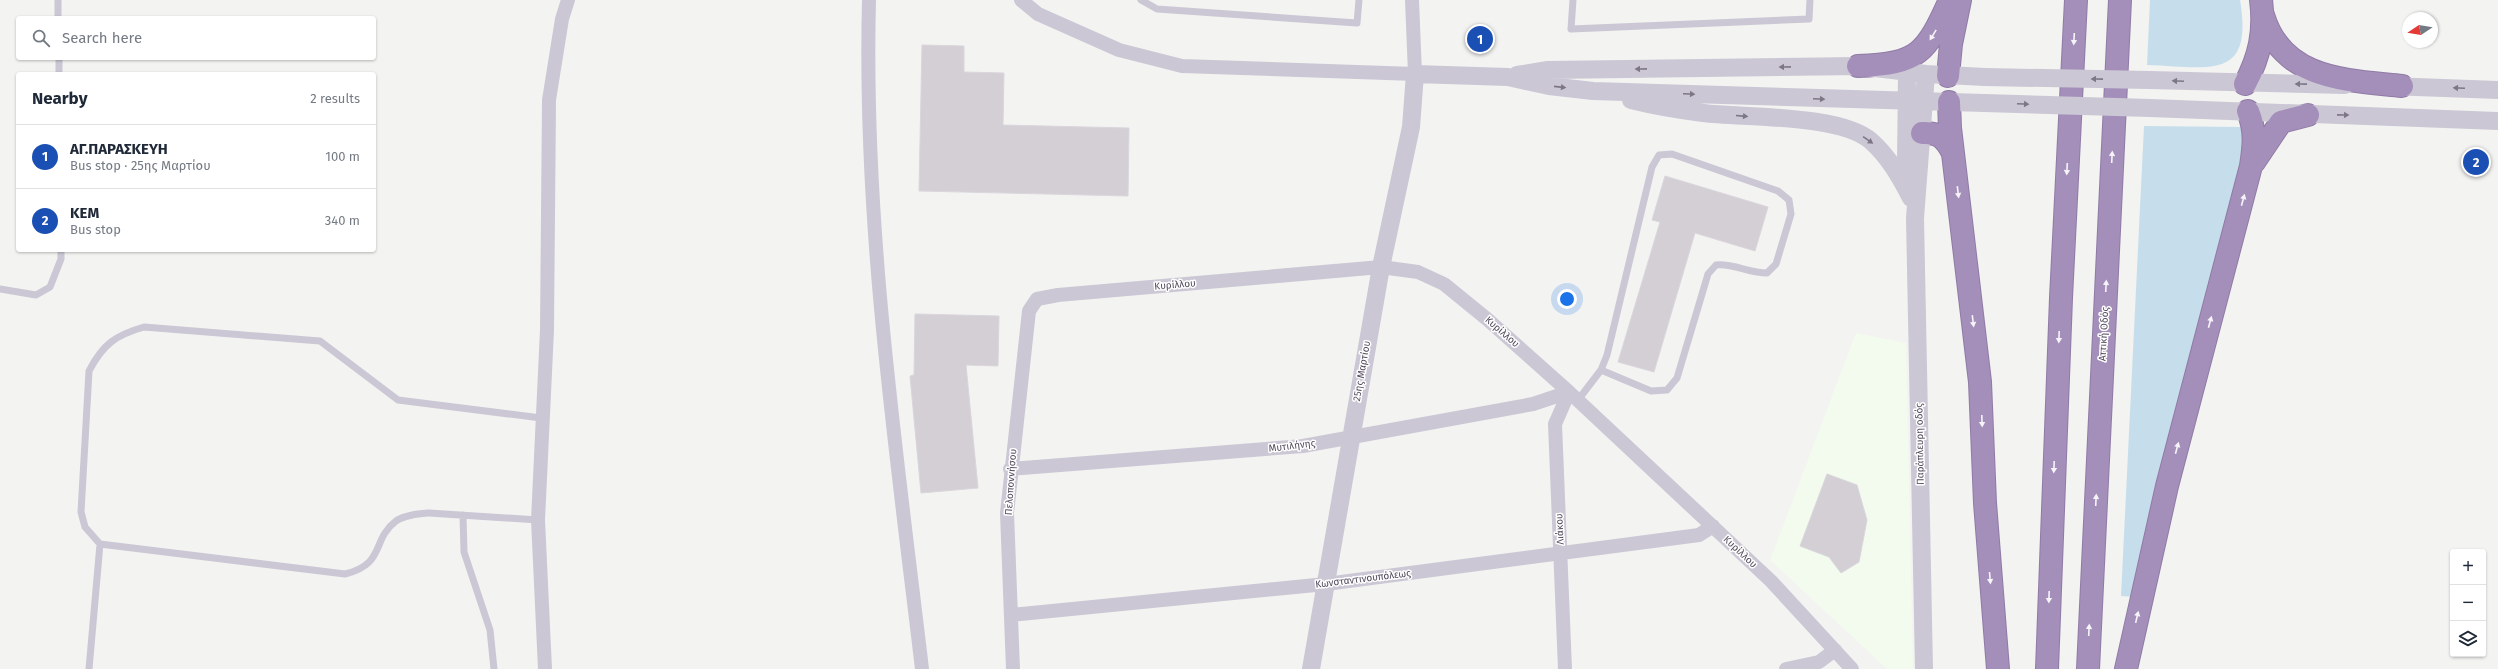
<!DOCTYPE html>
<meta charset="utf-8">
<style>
:root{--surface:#fff;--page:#f2f2f3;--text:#1f2937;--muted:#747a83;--line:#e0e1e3;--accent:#862fd0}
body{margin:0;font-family:"Fira Sans",sans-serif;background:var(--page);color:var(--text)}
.controls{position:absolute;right:12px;bottom:12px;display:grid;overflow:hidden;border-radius:4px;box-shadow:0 1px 3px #0004}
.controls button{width:36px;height:36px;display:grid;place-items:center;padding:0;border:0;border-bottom:1px solid var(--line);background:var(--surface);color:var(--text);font:20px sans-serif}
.compass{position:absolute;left:2402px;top:12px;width:36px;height:36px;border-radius:50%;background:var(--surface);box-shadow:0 1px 3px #0004;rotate:258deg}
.you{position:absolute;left:1567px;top:299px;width:14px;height:14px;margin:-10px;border:3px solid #fff;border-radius:50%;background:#1a73e8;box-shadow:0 0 0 6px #1a73e833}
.badge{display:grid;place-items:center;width:26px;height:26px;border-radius:50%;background:var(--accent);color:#fff;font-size:13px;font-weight:700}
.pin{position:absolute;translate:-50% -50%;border:2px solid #fff;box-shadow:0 1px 4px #0006}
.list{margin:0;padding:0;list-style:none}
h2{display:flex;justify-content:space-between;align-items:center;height:52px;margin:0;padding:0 16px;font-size:17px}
h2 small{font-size:13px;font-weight:400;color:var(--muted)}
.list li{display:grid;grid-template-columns:26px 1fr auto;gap:12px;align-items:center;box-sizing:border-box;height:64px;padding:0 16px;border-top:1px solid var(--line)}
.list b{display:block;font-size:15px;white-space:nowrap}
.list p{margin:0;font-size:13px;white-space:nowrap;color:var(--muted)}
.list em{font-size:13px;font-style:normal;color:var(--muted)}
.icon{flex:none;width:22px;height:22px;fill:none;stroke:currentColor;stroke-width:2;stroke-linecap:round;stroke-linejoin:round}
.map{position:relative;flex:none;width:2498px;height:669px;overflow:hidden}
.search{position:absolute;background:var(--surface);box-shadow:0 1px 3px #0004;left:16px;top:16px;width:360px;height:44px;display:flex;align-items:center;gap:10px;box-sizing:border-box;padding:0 14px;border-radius:4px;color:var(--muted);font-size:15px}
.panel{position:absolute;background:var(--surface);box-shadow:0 1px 3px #0004;left:16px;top:72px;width:360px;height:180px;border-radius:4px}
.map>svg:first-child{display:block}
</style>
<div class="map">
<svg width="2498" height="669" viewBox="0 0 2498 669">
<rect width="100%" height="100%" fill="#f3f3f2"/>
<path fill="#f2fbee" d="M1856 333 1906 343 1913 669H1887L1770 560Z"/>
<path fill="#c6deeb" d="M2150 0H2240C2254 82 2208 67 2147 65Z
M2144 126 2243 127 2247 146 2134 597 2121 596Z"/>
<path fill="#d3cfd5" stroke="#dad6dc" d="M922 45 964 46V72L1004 73 1003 125 1129 128 1128 196 919 191Z
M1665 176 1768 207 1755 251 1695 233 1654 372 1618 362 1660 222 1652 220Z
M915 314 999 316 998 366 966 365 978 488 921 493 910 376 914 375Z
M1827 474 1857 485 1867 520 1859 562 1841 573 1829 557 1800 546Z"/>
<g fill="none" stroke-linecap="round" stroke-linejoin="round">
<defs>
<path id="motorway" d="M2263 15C2282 80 2346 80 2402 86
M1858 66C1919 64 1926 53 1950 0
M1948 76 1951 44 1960 0
M2245 84C2260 56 2265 31 2261 0
M1949 102 1950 128 1980 382 1985 503 1998 669
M1922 133C1939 132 1945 138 1953 153
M2254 162 2281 122 2308 115
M2047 669 2061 298 2076 0
M2088 669 2120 0
M2126 669 2167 486 2251 166C2254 146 2256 131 2248 111"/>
</defs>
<use href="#motorway" stroke="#907ba6" stroke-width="24"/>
<path stroke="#ccc7d4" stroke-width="7" d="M58 0V18
M1141 0 1157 9 1357 23 1359 0
M1573 0 1571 29 1809 19 1810 0
M59 58V74
M0 289 36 295 50 287 61 259V250
M1578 400 1601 370 1607 355 1652 167 1659 155 1672 154 1778 191 1789 200 1791 214 1776 264 1767 273C1749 273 1733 263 1716 265L1708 274 1677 378 1667 390 1651 391 1601 370
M463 515 464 552 490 630 494 669
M538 520 429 513C418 514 405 515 396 521 371 540 386 564 345 574L100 544 85 527 81 512 89 371C103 344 116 335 144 327L320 341 398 400 541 418
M89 669 100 544"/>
<path stroke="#ccc7d4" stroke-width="14" d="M869 0C863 223 896 448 922 669
M1021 0 1038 14 1119 50 1182 66 1415 74 1412 0
M1010 469 1303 446 1533 404 1569 392
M1011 615 1326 584 1699 535 1713 526
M545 669 538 520 547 330 549 100 562 19 568 0
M1013 669 1007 513 1029 311 1037 299 1058 295 1381 267 1418 272 1444 284 1487 319 1569 392 1771 581 1852 669
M1565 669 1555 424 1569 392
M1786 669 1819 662 1835 650"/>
<path stroke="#ccc7d4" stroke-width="18" d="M1907 73 1906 165 1909 186
M1517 75 1548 70 1858 66 1926 74 1985 77
M2150 80 2345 85
M2389 86 2498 90
M1631 100C1655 106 1679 110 1703 113 1745 118 1840 114 1871 141 1889 157 1900 177 1911 198
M2150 108 2498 121
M1311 669 1381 267 1411 127 1415 74 1508 77 1549 86 1593 91 1984 103
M1924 669 1915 218 1926 74"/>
<use href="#motorway" stroke="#a48fba" stroke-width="22"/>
<path stroke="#ccc7d4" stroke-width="18" d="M1985 77 2150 80
M1984 103 2150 108"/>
</g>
<defs><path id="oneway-solid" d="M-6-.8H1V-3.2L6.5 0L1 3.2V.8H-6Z"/></defs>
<g fill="#f6f4f8">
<use href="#oneway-solid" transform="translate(1933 35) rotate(122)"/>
<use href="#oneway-solid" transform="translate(2074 39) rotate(93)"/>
<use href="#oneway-solid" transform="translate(2112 157) rotate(-87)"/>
<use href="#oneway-solid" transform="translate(2067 169) rotate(93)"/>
<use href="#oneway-solid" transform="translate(1958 192) rotate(83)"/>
<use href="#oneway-solid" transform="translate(2243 200) rotate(-75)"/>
<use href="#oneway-solid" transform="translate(2106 286) rotate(-87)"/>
<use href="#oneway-solid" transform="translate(1973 321) rotate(83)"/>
<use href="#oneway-solid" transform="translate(2210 322) rotate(-75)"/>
<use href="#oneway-solid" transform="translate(2059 337) rotate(92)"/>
<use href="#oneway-solid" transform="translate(1982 421) rotate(88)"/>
<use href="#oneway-solid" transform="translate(2177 448) rotate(-75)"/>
<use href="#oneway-solid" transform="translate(2054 467) rotate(92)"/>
<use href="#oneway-solid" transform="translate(2096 500) rotate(-87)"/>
<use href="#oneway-solid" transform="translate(1990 578) rotate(85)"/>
<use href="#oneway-solid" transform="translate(2049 597) rotate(92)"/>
<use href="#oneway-solid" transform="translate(2137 617) rotate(-77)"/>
<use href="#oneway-solid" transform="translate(2089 630) rotate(-87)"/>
</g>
<g fill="#7d7687">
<use href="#oneway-solid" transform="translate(1785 67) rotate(179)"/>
<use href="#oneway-solid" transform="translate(1641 69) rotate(179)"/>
<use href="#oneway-solid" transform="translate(2097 79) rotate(-179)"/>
<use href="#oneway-solid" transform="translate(2178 81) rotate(-178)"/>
<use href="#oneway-solid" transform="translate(2301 84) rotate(-179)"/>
<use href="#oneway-solid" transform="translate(1560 87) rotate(6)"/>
<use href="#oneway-solid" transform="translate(2459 88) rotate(-177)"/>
<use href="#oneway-solid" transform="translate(1689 94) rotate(2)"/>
<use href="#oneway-solid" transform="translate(1819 99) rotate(2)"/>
<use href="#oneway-solid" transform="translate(2023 104) rotate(2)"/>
<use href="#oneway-solid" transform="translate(2343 115) rotate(1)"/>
<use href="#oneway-solid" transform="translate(1742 116) rotate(5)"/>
<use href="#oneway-solid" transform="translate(1868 140) rotate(35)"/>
</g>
<g text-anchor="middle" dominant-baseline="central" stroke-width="3" stroke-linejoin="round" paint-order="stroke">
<g font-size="10" fill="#534b5d" stroke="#fff">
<text transform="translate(1175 285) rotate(-5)">Κυρίλλου</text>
<text transform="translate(1502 332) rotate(41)">Κυρίλλου</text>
<text transform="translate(2104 334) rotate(-87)">Αττική Οδός</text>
<text transform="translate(1362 371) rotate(-80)">25ης Μαρτίου</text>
<text transform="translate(1920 444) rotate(-91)">Παράπλευρη οδός</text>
<text transform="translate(1292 446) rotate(-7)">Μυτιλήνης</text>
<text transform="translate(1011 482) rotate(-86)">Πελοποννήσου</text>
<text transform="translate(1560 529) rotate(-93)">Λιάκου</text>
<text transform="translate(1740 552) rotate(43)">Κυρίλλου</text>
<text transform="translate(1363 579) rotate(-7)">Κωνσταντινουπόλεως</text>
</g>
</g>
</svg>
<div class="controls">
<button>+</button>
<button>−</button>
<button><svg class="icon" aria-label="layers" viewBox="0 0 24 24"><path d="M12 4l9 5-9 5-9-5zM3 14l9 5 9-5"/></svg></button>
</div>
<svg class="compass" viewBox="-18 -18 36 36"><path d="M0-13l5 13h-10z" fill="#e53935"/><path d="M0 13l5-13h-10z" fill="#747a83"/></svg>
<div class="you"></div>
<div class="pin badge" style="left:1480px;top:39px;background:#1a4fb4">1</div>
<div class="pin badge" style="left:2476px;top:162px;background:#1a4fb4">2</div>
<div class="search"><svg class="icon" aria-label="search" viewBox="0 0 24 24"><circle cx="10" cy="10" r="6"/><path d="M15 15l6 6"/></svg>Search here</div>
<section class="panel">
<h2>Nearby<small>2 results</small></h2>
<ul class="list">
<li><span class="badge" style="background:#1a4fb4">1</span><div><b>ΑΓ.ΠΑΡΑΣΚΕΥΗ</b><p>Bus stop · 25ης Μαρτίου</p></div><em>100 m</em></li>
<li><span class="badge" style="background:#1a4fb4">2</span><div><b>ΚΕΜ</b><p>Bus stop</p></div><em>340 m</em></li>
</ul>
</section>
</div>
